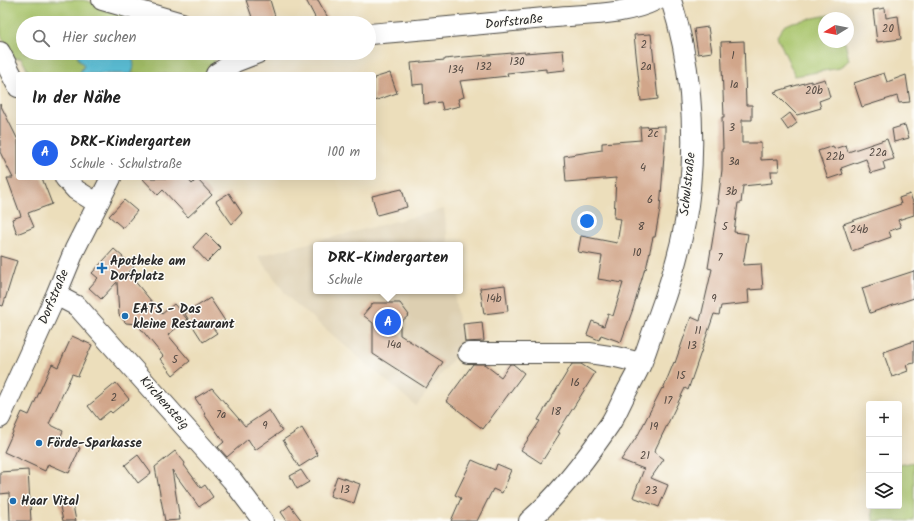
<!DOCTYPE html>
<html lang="de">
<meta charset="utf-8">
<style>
:root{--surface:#fff;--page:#f6f6f6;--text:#222;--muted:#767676;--line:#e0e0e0;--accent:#2563eb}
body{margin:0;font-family:Kalam,sans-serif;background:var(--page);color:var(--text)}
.controls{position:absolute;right:12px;bottom:12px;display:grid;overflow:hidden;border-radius:4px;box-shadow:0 4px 16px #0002}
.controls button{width:36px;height:36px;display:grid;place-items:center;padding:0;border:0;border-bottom:1px solid var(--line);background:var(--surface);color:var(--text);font:20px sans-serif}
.compass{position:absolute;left:818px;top:12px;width:36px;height:36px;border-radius:50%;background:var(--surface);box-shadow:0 4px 16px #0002;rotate:260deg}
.you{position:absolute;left:587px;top:221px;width:14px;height:14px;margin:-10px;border:3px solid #fff;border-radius:50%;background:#1a73e8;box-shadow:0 0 0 6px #1a73e833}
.badge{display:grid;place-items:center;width:26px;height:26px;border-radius:50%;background:var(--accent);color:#fff;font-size:13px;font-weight:700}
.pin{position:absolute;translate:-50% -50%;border:2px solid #fff;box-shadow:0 1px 4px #0006}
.popup{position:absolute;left:313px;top:242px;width:150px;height:52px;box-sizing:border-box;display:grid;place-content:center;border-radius:4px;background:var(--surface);filter:drop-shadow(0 1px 3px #0005);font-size:13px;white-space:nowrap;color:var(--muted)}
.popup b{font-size:15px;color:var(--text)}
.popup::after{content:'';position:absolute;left:50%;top:100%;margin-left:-8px;border:8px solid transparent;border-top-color:var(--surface)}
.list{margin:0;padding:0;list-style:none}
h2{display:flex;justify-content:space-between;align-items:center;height:52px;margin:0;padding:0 16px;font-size:17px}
h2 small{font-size:13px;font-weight:400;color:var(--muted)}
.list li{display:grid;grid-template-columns:26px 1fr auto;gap:12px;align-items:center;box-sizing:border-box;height:56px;padding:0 16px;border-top:1px solid var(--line)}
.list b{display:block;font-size:15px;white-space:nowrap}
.list p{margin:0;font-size:13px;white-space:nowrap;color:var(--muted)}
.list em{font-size:13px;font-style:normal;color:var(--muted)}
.icon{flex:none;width:22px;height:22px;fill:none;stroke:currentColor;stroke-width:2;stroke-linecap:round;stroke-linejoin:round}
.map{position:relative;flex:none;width:914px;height:521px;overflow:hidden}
.search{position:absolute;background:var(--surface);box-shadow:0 4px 16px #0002;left:16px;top:16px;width:360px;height:44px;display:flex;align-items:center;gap:10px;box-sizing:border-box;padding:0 14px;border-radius:22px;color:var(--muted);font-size:15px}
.panel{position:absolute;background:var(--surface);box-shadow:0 4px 16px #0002;left:16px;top:72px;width:360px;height:108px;border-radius:4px}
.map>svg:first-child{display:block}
</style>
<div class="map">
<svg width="914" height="521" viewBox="0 0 914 521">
<rect width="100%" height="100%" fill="#fdfcf7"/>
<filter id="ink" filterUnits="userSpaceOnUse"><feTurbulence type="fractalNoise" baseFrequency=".025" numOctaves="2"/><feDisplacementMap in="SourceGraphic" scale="8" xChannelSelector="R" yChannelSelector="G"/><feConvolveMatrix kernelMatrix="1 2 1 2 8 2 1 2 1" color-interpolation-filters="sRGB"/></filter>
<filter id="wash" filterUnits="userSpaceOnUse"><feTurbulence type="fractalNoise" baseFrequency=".012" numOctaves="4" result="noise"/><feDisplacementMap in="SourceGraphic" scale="16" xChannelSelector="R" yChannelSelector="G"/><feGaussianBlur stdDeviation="0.9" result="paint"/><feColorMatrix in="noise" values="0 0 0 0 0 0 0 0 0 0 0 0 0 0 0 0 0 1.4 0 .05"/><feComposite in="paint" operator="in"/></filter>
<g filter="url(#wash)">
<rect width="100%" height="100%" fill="#ecdebb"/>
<path fill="#ddcfb1" d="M444 209 449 245H316V291H454L462 348 416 406 288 297 258 256Z"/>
<path fill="#a8c46a" stroke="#6a784a" d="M1 0H84L162 23H23V53H78V58L84 66 79 74H30L21 58H12L1 35 0 6Z
M839 13 840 18H824V42H845L849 60 840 68 795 76 777 36 784 26 793 22Z
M128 53H213L215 61 210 69 202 74H131L133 71 130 55Z
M914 462V521H873L872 506H899V465Z"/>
<path fill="#5fc5dd" stroke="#457884" d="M78 53H128C134 58 136 67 131 74H79L84 66 78 58Z"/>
<g id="blocks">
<path fill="#d1a68a" d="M246 0H270L277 23H254Z
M306 0H318L331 23H318Z
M885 8 886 18 898 16 901 39 877 42 873 10Z
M708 27 712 52 698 54 694 29Z
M651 34 658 99 641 101 634 35Z
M744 41 746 105H752V120H742V143H761V160L778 159 779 171H771L772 183 743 186 741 203H738L734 232 748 234 743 265 761 264 763 289 748 290 749 303 721 306 719 315 714 314 688 390 685 388 654 452 664 459 651 478 668 485 659 507 633 497 644 469 621 460 638 435 662 388 663 389 674 362 675 363 691 317 700 321 712 269 708 268 719 200H718L722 170V149H723L722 117H724L721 42Z
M563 50 565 70 546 72V69L507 73 508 76 460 81 464 97 458 99 460 106 443 110 441 102 424 104 423 84 413 85 411 63 445 60V59L464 57 525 52V53Z
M390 73 397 93 374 101V78Z
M884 73 887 82 906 75 910 102 899 103 897 96 862 107 854 83Z
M825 79 830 97 819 101 821 108 797 115 774 92 811 81V83Z
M0 104 18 140V178H42L52 204 28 213 34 227 17 234 12 219 21 216 7 178H13L0 152Z
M790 113 797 123 788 130 781 120Z
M905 125 909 138 894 142 892 129Z
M665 126V142L660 209 655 237H653L646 269 645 268 633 309 621 342 601 335 599 340 587 335 592 321 604 326 608 314 613 316 623 283 598 279 602 256 578 252 581 236 617 243 621 219 614 218 616 178 566 182 564 156 602 150V143L641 140 640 127Z
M887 139 894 159 883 162 885 169 871 173 866 159 841 168 843 174 828 179 818 151 833 146 834 149 846 145 848 152Z
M142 178H187L192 184 197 179 212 195 188 217 163 190 158 195Z
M402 189 407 207 377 215 372 196Z
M229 193 242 213 232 224 216 201Z
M910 194 914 205V215L898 220 901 227 889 231 891 237 852 251 843 224 901 204 899 198Z
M124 200 137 211 123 228 109 216Z
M206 233 221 248 207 262 193 247Z
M114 249 134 267 128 273 162 314 174 304 187 319 168 335 190 361 173 375 160 359 163 356 137 324 126 323 119 315 117 282 101 299 89 288 98 278 92 273Z
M0 256 17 261 3 306 0 305Z
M914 271V298L870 313 862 288Z
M505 285 508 311 484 314 480 288Z
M210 298 225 321 213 328 217 333 203 342 185 314Z
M373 303H400L409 315 400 323V335L443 362 426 388 373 354V323L363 315Z
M482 322 484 341 465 342 463 324Z
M72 336 92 345 78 376 72 374 49 424 63 431 60 438 80 448 69 473 48 464 45 471 4 452 22 412 29 415 52 364 58 367Z
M914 341V363L906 365 908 371 892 377 883 352Z
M473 364H484L501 377 510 364H513L524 373 483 429 446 401Z
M572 364H581L595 373 558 432 560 433 541 463 521 450 540 421 538 420Z
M116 383 129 399 112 413 110 411 99 420 88 406Z
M212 388 245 426 269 410 282 431 255 450 248 439 227 457 218 447 224 442 204 414 205 413 195 398Z
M302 428 318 455 299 467 283 440Z
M175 451 185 463 184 465 201 488 205 485 213 497 199 507 172 470 180 520 165 521 155 467Z
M138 455 151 473 138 483 125 465Z
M472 460 495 470 497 464 511 470 508 477H509L502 493 493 489 477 521H451L461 498 455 495Z
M28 470 31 521H10L9 493 0 494V472Z
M301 470 309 482 297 489 290 476Z
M337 476 360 484 354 503 330 496Z
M72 500 76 521H63L59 502Z
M290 505 302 521H287L281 512Z"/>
</g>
</g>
<g filter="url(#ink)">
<use href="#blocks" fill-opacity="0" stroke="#484641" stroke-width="1"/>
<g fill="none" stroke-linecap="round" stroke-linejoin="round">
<defs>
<path id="minor" d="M102 0 182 23
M369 34C431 29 493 23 555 17 588 14 626 15 656 0
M0 52 18 87
M216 74 235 62 258 53
M65 178 76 190 97 203
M56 295 77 306 232 480 263 521
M468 353H589L616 357 641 363
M0 418 56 295 75 249 111 178
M529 521C561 493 587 458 610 424 617 413 622 400 628 389 633 380 638 371 642 362 648 346 653 330 659 314 674 273 686 231 690 188 696 126 690 59 671 0"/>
</defs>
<use href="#minor" stroke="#484641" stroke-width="22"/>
<use href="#minor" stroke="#fff" stroke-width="20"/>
</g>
</g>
<g fill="#1f6fb2" stroke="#fdfcf7" stroke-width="1.5">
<path d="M100 262h4v4h4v4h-4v4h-4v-4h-4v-4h4z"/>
<circle cx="125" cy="316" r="4"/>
<circle cx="39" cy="443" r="4"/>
<circle cx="13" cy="501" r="4"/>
</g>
<g text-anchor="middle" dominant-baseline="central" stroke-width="3" stroke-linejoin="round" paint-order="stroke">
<g font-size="11" fill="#544a43">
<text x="888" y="29">20</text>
<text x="644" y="45">2</text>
<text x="733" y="56">1</text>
<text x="517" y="62">130</text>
<text x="484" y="67">132</text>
<text x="646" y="67">2a</text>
<text x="456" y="70">134</text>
<text x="734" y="85">1a</text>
<text x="814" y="91">20b</text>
<text x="732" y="128">3</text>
<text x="653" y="134">2c</text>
<text x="878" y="153">22a</text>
<text x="835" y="157">22b</text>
<text x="734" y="162">3a</text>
<text x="643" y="168">4</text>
<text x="731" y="192">3b</text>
<text x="650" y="200">6</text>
<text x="641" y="227">8</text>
<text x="725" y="227">5</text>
<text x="859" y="230">24b</text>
<text x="637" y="253">10</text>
<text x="720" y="258">7</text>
<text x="494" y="299">14b</text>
<text x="714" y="299">9</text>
<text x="698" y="331">11</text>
<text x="394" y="345">14a</text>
<text x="692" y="346">13</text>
<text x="175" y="360">5</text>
<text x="681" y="376">15</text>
<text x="575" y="383">16</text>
<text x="114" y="398">2</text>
<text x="668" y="401">17</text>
<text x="556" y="412">18</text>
<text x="221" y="415">7a</text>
<text x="265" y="426">9</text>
<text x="654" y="427">19</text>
<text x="645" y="456">21</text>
<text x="345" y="490">13</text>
<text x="651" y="491">23</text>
</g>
<g font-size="13" fill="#2b2b2b" stroke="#fdfcf7">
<text transform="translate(514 22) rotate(-6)">Dorfstraße</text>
<text transform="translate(688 184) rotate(-84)">Schulstraße</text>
<text transform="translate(54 297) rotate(-67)">Dorfstraße</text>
<text transform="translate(164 403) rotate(48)">Kirchensteig</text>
</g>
<g font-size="13" font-weight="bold" fill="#2b2b2b" stroke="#fdfcf7" text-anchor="start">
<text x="110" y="261">Apotheke am<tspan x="110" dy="15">Dorfplatz</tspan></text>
<text x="133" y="309">EATS - Das<tspan x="133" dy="15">kleine Restaurant</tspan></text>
<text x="47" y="443">Förde-Sparkasse</text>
<text x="21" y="501">Haar Vital</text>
</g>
</g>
</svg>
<div class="controls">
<button>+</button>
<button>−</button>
<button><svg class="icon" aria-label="layers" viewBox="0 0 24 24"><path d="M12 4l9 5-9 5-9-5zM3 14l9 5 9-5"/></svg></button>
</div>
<svg class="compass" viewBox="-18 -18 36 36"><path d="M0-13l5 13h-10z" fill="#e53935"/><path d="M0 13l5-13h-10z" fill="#767676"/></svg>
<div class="you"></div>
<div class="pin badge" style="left:388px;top:322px">A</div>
<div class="popup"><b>DRK-Kindergarten</b>Schule</div>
<div class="search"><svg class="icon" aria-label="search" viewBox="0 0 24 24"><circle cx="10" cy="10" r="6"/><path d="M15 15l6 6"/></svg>Hier suchen</div>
<section class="panel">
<h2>In der Nähe<small></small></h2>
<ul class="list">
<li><span class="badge">A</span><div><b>DRK-Kindergarten</b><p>Schule · Schulstraße</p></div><em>100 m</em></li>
</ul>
</section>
</div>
